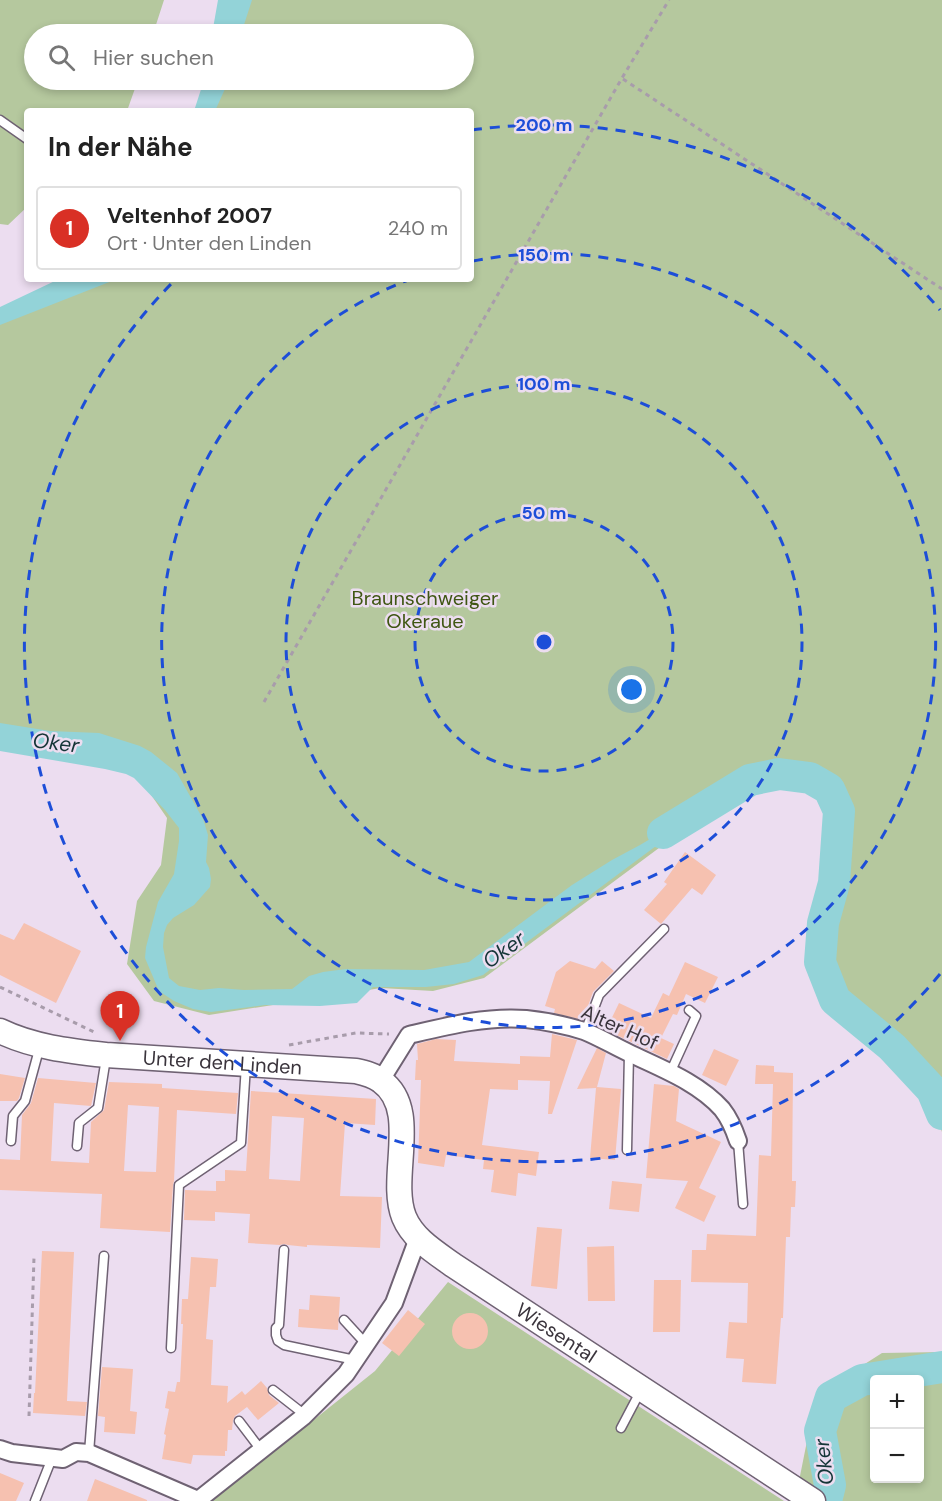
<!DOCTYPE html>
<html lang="de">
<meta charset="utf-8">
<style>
:root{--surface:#fff;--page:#f2f2f2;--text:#222;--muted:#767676;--line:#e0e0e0;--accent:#d93025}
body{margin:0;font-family:"DM Sans",sans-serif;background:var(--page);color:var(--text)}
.controls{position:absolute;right:18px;bottom:18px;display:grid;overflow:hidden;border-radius:6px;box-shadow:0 3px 9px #0003}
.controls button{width:54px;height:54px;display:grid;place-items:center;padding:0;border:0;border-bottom:2px solid var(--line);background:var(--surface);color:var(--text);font:30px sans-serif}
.you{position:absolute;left:632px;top:690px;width:21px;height:21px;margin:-15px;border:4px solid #fff;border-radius:50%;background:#1a73e8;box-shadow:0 0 0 9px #1a73e833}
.badge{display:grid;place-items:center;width:39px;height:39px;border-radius:50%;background:var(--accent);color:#fff;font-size:20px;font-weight:700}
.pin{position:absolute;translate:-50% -50px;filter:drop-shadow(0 2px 3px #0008)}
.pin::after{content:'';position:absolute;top:32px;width:21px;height:18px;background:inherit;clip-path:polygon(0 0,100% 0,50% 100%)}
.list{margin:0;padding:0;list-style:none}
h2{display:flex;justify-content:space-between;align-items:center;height:78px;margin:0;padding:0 24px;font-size:26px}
h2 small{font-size:20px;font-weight:400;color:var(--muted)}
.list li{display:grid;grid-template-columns:39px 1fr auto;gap:18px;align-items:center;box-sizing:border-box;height:84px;margin:0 12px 12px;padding:0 12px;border:2px solid var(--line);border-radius:6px}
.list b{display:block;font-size:22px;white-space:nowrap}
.list p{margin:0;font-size:20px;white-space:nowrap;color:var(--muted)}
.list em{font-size:20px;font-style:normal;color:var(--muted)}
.icon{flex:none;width:33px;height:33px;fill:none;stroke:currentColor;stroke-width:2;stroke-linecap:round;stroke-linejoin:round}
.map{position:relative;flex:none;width:942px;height:1501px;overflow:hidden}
.search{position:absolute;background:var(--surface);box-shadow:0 3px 9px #0003;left:24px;top:24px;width:450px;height:66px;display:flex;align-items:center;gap:15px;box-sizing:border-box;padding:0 21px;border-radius:33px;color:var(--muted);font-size:22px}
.panel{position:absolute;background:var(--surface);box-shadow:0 3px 9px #0003;left:24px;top:108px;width:450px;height:174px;border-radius:6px}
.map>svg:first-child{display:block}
</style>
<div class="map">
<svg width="942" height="1501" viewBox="0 0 942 1501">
<rect width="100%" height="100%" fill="#ecddf0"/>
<path fill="#b5c89e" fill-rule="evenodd" d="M0 0H164L153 34H34V80H138L127 111H27V207L8 225 0 224Z
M228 0H942V1132L929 1094 830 1005 808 946 832 881 835 813 826 794 782 779 663 845 484 978 433 991 381 988 209 1015 154 1001 127 964 137 901 161 865 167 818 132 767 0 746V310L68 279H471V111H198L211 80H464V34H221Z
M448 1282 784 1501H212L375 1371Z
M942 1352V1501H795L808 1436 824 1390 882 1353ZM874 1380H920V1478H874Z"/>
<path fill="#93d3d8" d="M218 0H252L241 34H212Z
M204 80H229L215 111H194Z
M59 279H117L0 325V307Z
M0 723 50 731 99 733 140 746 151 752 177 773 203 819 208 835 206 862 209 868 211 879 210 887 194 905 173 918 167 925 164 933 163 947 169 978 179 986 200 990 219 988 244 990 292 989 309 976 323 972 346 969 424 970 469 962 572 885 612 860 640 845 750 780 660 843 483 975 454 984 426 987H373L357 1003 320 1006 265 1005 211 1012 193 1009 174 1001 159 991 145 958 146 947 158 902 174 874 179 841V828L165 810 134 778 126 774 105 769 0 751Z"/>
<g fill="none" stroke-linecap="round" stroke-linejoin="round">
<path stroke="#93d3d8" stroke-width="32" d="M663 833 750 780 779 774 810 778 829 789 839 811 834 883 823 923 820 962 835 1000 892 1047 932 1090 942 1114
M826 1501 830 1485 820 1431 831 1397 862 1380 942 1367"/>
</g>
<path fill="#f6c1b0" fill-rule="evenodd" d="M685 852 716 875 702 895 692 888 661 924 644 910 667 884 664 882Z
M24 923 81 951 56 1003 0 975V934L14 940Z
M570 961 595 969 602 961 614 971 593 992 583 1020 554 1013 555 1009 545 1006 556 972Z
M685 962 718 977 705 1003 686 994 677 1015 673 1014 661 1038 674 1044 667 1059 606 1030 619 1003 651 1018 663 993 669 996Z
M552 1034 577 1040 552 1114H548L550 1081 518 1080V1090L490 1089 482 1145 539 1152 536 1176 518 1173 516 1196 491 1192 494 1170 483 1169 484 1160 446 1155 444 1167 418 1163 421 1080H415L416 1060H418L417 1044 436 1039 456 1040 454 1061 520 1064V1056L550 1057Z
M597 1048 606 1053 597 1087 621 1089 615 1160 590 1158 596 1088 577 1089Z
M714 1049 739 1060 726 1086 702 1075Z
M756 1065 774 1066V1072L793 1073 792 1181H796L795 1207H791L790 1237H786L783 1318H781L776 1384 742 1382 744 1359 726 1358 729 1322 747 1323 748 1283 691 1282 692 1250H706L707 1234 756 1236 759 1155 771 1156 773 1084H755Z
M0 1074 25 1078 19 1098 17 1101H0Z
M38 1078 96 1083 91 1106 54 1103 51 1161 89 1163 91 1122 104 1110 109 1082 162 1084V1088L238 1093 236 1114 177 1110 174 1181 173 1185 170 1232 100 1228 102 1194 0 1190V1159L20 1160 22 1115 31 1103ZM128 1105 159 1107 156 1172 124 1171Z
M654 1084 674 1086 679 1089 676 1121 721 1142 699 1188 716 1196 704 1222 675 1208 688 1181 646 1178Z
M251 1091 376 1099 375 1125 345 1123 340 1196 382 1197 380 1248 307 1245V1247L288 1245 284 1244 280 1245 248 1243 250 1214 215 1212V1221L184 1220 185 1190 216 1191V1181H225V1170L246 1171ZM272 1116 304 1118 300 1181 269 1179Z
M612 1181 642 1184 639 1212 609 1209Z
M537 1227 562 1229 557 1289 531 1286Z
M614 1246 615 1301H588L587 1247Z
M42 1251 74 1252 67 1401 87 1402 85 1416 33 1413 34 1393H35Z
M191 1257 218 1259 216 1287H210L206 1339 213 1340 211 1385 228 1386 227 1403 242 1391 245 1395 261 1381 267 1388 269 1395 279 1403 258 1420 247 1407 235 1416 233 1420 232 1430H228L227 1451H225V1456L193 1455 191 1464 162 1459 166 1435 164 1434 169 1409 165 1408 168 1391 175 1392 177 1382H180L183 1324H181L182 1299H188Z
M654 1280H681L680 1332H653Z
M310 1295 340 1297 338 1330 298 1327 299 1309 309 1310Z
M408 1310 425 1324 399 1356 382 1343Z
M452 1331a18 18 0 1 1 36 0a18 18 0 1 1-36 0Z
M102 1367 133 1369 130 1411 137 1412 135 1434 104 1432 105 1417 98 1416Z
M0 1473 24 1483 16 1501H0Z
M95 1479 147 1500V1501H87Z"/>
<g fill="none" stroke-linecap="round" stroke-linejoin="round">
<defs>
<path id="lane" d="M0 120 27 139
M585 1032 599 995 664 929
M670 1073 696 1016 689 1010
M11 1141 13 1116 25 1101 40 1046
M738 1141 743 1204
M77 1146 79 1123 98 1108 106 1058
M627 1150 629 1053
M284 1250 279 1325 276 1328V1335L278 1341 284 1345 355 1360
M344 1320 366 1344
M171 1348 179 1185 241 1143 246 1065
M273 1390 305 1415
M239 1421 261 1450
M621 1428 641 1390
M89 1453 104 1256
M35 1501 52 1458"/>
<path id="street" d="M381 1080 409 1035C447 1026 486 1016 526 1019 545 1021 565 1025 584 1031 599 1037 614 1046 629 1053 660 1068 698 1082 722 1109 730 1119 734 1129 738 1141
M0 1449 12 1453 63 1459 76 1452 89 1453 198 1500
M197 1501 303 1417 346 1374 394 1303 418 1238"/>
<g id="secondary">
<path id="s1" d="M0 1031C33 1047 70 1051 106 1055L356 1071C365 1073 374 1075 381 1081 421 1109 388 1177 404 1217 413 1239 435 1252 453 1265L813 1501"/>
</g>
</defs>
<use href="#lane" stroke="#6f6273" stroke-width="11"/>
<use href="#street" stroke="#6f6273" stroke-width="20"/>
<use href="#secondary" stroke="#6f6273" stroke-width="27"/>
<path stroke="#a89cab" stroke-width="3" stroke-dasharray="4.5 4.5" stroke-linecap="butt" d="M623 79 942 289
M264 702 622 78 669 0
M0 987 94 1032
M289 1045 356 1033 389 1034
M29 1416 34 1257"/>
<use href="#lane" stroke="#fff" stroke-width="8"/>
<use href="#street" stroke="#fff" stroke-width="16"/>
<use href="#secondary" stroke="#fff" stroke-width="24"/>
</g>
<g fill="none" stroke="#1d4ed8" stroke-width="3" stroke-dasharray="10 8">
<circle cx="544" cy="642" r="129"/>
<circle cx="544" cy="642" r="258"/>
<path d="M473 261A387 387 0 1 1 408 280"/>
<path d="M940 974A517 517 0 1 1 175 280M472 130A517 517 0 0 1 940 310"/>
</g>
<g text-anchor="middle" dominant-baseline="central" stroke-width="5" stroke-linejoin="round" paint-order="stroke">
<g font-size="20" fill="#3f5613" stroke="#ecddf0">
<text x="425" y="598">Braunschweiger<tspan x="425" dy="23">Okeraue</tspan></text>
</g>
<g font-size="20" fill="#3a343c" stroke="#ecddf0">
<text transform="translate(620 1027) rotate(24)">Alter Hof</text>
<text stroke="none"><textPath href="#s1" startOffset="226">Unter den Linden</textPath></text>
<text stroke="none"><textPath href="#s1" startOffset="723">Wiesental</textPath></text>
</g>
<g font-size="21" font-style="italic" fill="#143537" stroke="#ecddf0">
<text transform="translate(56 743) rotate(7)">Oker</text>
<text transform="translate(504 950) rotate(-36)">Oker</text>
<text transform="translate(824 1462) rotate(-96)">Oker</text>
</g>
</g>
<circle cx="544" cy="642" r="9" fill="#1d4ed8" stroke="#ecddf0" stroke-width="3"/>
<g font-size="18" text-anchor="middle" font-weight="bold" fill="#1d4ed8" stroke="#ecddf0" stroke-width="5" stroke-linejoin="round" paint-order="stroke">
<text x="544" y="131">200 m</text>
<text x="544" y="261">150 m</text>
<text x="544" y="390">100 m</text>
<text x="544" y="519">50 m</text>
</g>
</svg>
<div class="controls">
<button>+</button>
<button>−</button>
</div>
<div class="you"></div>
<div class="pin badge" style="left:120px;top:1041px">1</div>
<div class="search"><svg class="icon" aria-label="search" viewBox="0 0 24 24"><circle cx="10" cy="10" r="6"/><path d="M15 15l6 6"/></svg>Hier suchen</div>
<section class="panel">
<h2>In der Nähe<small></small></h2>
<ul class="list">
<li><span class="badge">1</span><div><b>Veltenhof 2007</b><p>Ort · Unter den Linden</p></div><em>240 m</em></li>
</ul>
</section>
</div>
